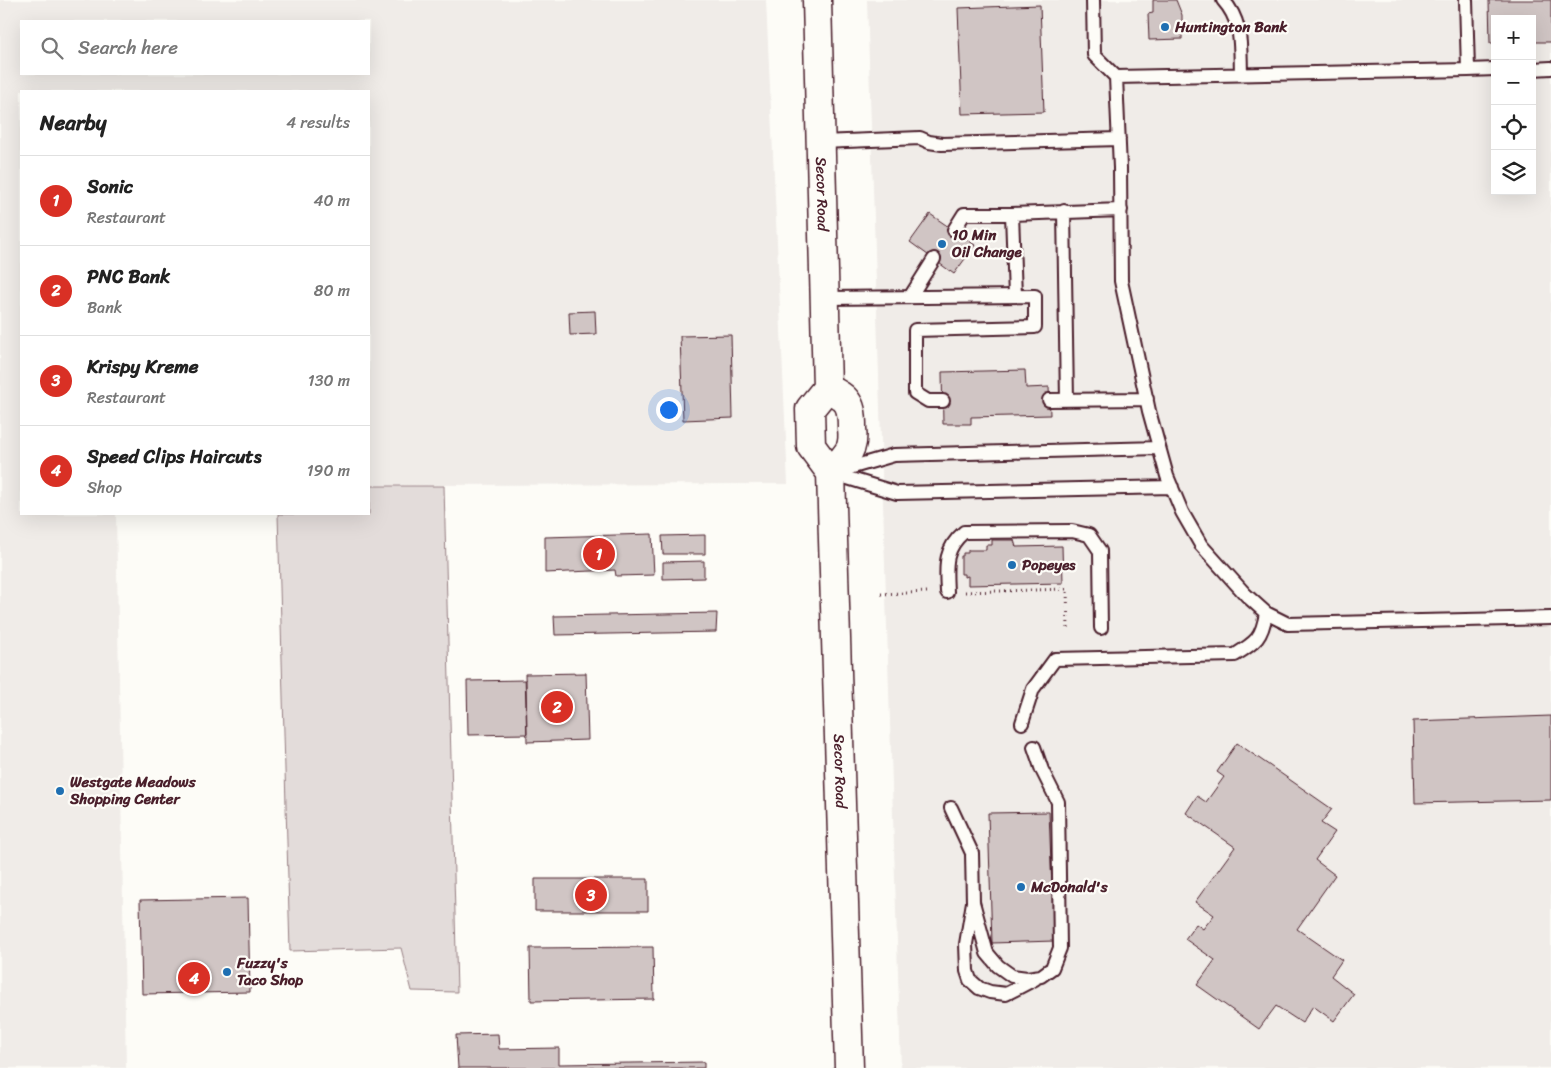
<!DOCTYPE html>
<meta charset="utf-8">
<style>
:root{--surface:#fff;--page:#f2f2f2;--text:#222;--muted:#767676;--line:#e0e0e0;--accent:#d93025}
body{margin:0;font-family:Sriracha,sans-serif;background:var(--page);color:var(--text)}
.controls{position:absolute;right:15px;top:15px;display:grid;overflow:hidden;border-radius:0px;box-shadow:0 5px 20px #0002}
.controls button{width:45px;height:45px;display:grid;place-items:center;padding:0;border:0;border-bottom:1px solid var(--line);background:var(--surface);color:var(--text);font:25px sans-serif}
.you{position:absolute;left:668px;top:409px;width:18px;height:18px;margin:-12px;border:4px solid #fff;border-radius:50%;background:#1a73e8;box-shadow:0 0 0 8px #1a73e833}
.badge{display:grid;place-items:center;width:32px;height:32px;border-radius:50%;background:var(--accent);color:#fff;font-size:16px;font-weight:700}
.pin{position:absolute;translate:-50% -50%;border:2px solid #fff;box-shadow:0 1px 5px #0006}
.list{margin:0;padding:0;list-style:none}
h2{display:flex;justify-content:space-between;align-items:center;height:65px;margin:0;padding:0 20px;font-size:21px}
h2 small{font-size:16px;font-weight:400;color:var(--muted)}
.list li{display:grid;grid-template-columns:32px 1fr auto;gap:15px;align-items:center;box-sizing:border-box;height:90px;padding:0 20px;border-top:1px solid var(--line)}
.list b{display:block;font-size:19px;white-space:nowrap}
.list p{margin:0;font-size:16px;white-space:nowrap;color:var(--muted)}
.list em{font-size:16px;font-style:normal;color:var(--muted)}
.icon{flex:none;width:28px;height:28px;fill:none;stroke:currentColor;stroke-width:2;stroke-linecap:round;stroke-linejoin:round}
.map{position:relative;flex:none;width:1551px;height:1068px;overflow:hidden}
.search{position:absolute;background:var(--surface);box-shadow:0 5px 20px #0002;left:20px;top:20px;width:350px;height:55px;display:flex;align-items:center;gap:12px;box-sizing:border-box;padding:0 18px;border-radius:0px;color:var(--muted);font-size:19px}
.panel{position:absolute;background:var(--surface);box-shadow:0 5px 20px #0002;left:20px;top:90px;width:350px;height:425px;border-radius:0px}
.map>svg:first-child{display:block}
</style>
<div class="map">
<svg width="1551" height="1068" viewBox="0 0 1551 1068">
<rect width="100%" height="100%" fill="#fdfcf7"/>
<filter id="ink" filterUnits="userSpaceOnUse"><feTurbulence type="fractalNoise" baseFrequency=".02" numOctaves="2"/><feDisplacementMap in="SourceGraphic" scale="10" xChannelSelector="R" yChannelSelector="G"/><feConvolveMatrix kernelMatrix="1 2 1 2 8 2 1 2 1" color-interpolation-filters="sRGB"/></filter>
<g filter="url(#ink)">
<path fill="#f0ece8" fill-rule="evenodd" d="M0 0H766L788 484 369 485V91H21V514H116L126 1068H0ZM21 21H369V74H21Z
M867 0H1551V1068H901ZM1495 19H1532V191H1495Z"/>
<path fill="#e3dcda" stroke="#967e82" d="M369 486H444L457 992 412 991 401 948 290 951 278 514H369Z"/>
<path fill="#d0c5c4" stroke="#4a1f2b" d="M1153 0H1176L1182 15V39L1149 40 1148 14 1153 13Z
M1489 0H1551V42H1532V19H1495V43H1490Z
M1040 5 1044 112 962 114 958 8Z
M930 214 975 245 954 274 910 242Z
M595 311 596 334 570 335 569 312Z
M731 335 733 418 683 420 680 336Z
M1025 370 1026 388 1049 387 1050 415 971 417V424H943L942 372Z
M652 534 654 575 616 576 615 570 545 573V537Z
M705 535V554H663L662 536Z
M992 540H1014L1016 547 1062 546 1063 583 968 585V576L964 577V574H961V556H963V553H968V550H986V545H992Z
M704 561V578L663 579V562Z
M717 613 716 632 555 635 554 616Z
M586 673 588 740 527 742 525 674Z
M526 680 527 734 468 735 467 681Z
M1551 716V800L1415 803 1413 721Z
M1237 743 1332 809 1321 823 1335 832 1315 860 1335 875 1297 929 1342 960 1331 976 1354 994 1334 1021 1313 1006 1302 1023 1276 1006 1259 1029 1197 985 1215 960 1185 939 1196 924 1203 929 1214 915 1195 902 1235 847 1186 813 1197 796 1206 802 1224 777 1217 772Z
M1049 812 1054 941 992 943 988 813Z
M535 879H648V911H535Z
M248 898 250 992 142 994 140 900Z
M653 947 654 999 531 1001 530 948Z
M498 1034 499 1049 559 1048V1064L704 1062V1068H458L456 1035Z"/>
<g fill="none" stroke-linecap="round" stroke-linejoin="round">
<defs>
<path id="service" d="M1093 0 1094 55 1116 77 1120 168 1121 281 1149 411 1167 476 1182 512 1201 545 1246 595 1266 613 1288 624 1551 618
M1223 0C1243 22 1240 46 1241 73
M1466 0 1468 70 1495 69
M1532 69 1551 68
M1116 77 1468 70
M822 142 920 138 929 142 942 144 1119 139
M1064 211 1067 400
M954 230 964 214H1012
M1015 296 1012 214 1121 210
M910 297 934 259
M826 298 1035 296V327L915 330V393L928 401H943
M1049 400 1147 399
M839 471 894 455 1159 448
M831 473 897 493 1172 487
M947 592C946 567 943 550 964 532L1072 531 1089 535 1100 551 1101 628
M1022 723 1033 689 1055 659 1235 655C1256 642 1262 638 1266 613
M951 808 972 853 973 902 966 944 967 971 970 980 979 988 990 992 1006 994 1035 979
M973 902 987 953 998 966 1012 976 1027 978 1041 976 1052 968 1060 948 1058 802 1042 770 1034 747"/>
<g id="primary">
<path id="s1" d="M817 0 827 388 810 409 811 446 831 473 849 1068"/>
<path d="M827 388C849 399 852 404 852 428 853 436 853 444 849 451 844 459 837 466 831 473"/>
</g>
</defs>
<use href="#service" stroke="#4a1f2b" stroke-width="16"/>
<use href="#primary" stroke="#4a1f2b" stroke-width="31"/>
<path stroke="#4a1f2b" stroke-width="3" stroke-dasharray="1 4" stroke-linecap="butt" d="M965 592 1067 589 1068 629
M881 594 928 592"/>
<use href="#service" stroke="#fdfcf7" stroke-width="12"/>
<use href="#primary" stroke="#fdfcf7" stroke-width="28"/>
</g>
</g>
<g fill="#1f6fb2" stroke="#fdfcf7" stroke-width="2">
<circle cx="1165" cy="27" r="5"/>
<circle cx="942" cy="244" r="5"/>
<circle cx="1012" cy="565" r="5"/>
<circle cx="60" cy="791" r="5"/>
<circle cx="1021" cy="887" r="5"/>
<circle cx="227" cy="972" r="5"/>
</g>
<g text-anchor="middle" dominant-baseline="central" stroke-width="4.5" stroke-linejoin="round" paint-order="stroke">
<g font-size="15" font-weight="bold" fill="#4a1f2b" stroke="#fdfcf7" text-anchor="start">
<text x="1175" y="27">Huntington Bank</text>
<text x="952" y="235">10 Min<tspan x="952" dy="17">Oil Change</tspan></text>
<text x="1022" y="565">Popeyes</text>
<text x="70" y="782">Westgate Meadows<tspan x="70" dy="17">Shopping Center</tspan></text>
<text x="1031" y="887">McDonald's</text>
<text x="237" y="963">Fuzzy's<tspan x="237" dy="17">Taco Shop</tspan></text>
</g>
<g font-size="15" fill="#4a1f2b" stroke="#fdfcf7">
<text stroke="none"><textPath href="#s1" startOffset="194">Secor Road</textPath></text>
<text stroke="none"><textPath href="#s1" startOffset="784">Secor Road</textPath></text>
</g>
</g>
</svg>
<div class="controls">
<button>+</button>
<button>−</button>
<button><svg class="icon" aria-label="locate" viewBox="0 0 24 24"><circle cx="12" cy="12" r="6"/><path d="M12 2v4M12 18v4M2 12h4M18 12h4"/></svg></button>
<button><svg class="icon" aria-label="layers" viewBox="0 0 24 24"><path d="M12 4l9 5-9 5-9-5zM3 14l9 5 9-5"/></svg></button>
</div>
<div class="you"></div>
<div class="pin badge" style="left:599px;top:554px">1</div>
<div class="pin badge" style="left:557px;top:707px">2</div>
<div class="pin badge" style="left:591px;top:895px">3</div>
<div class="pin badge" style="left:194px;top:978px">4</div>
<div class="search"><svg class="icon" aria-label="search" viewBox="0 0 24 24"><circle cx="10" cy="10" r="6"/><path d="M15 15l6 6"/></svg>Search here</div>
<section class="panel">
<h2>Nearby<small>4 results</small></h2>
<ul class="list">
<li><span class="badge">1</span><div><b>Sonic</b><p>Restaurant</p></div><em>40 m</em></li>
<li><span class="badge">2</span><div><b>PNC Bank</b><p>Bank</p></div><em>80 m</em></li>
<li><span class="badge">3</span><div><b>Krispy Kreme</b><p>Restaurant</p></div><em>130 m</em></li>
<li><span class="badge">4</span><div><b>Speed Clips Haircuts</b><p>Shop</p></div><em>190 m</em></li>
</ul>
</section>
</div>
